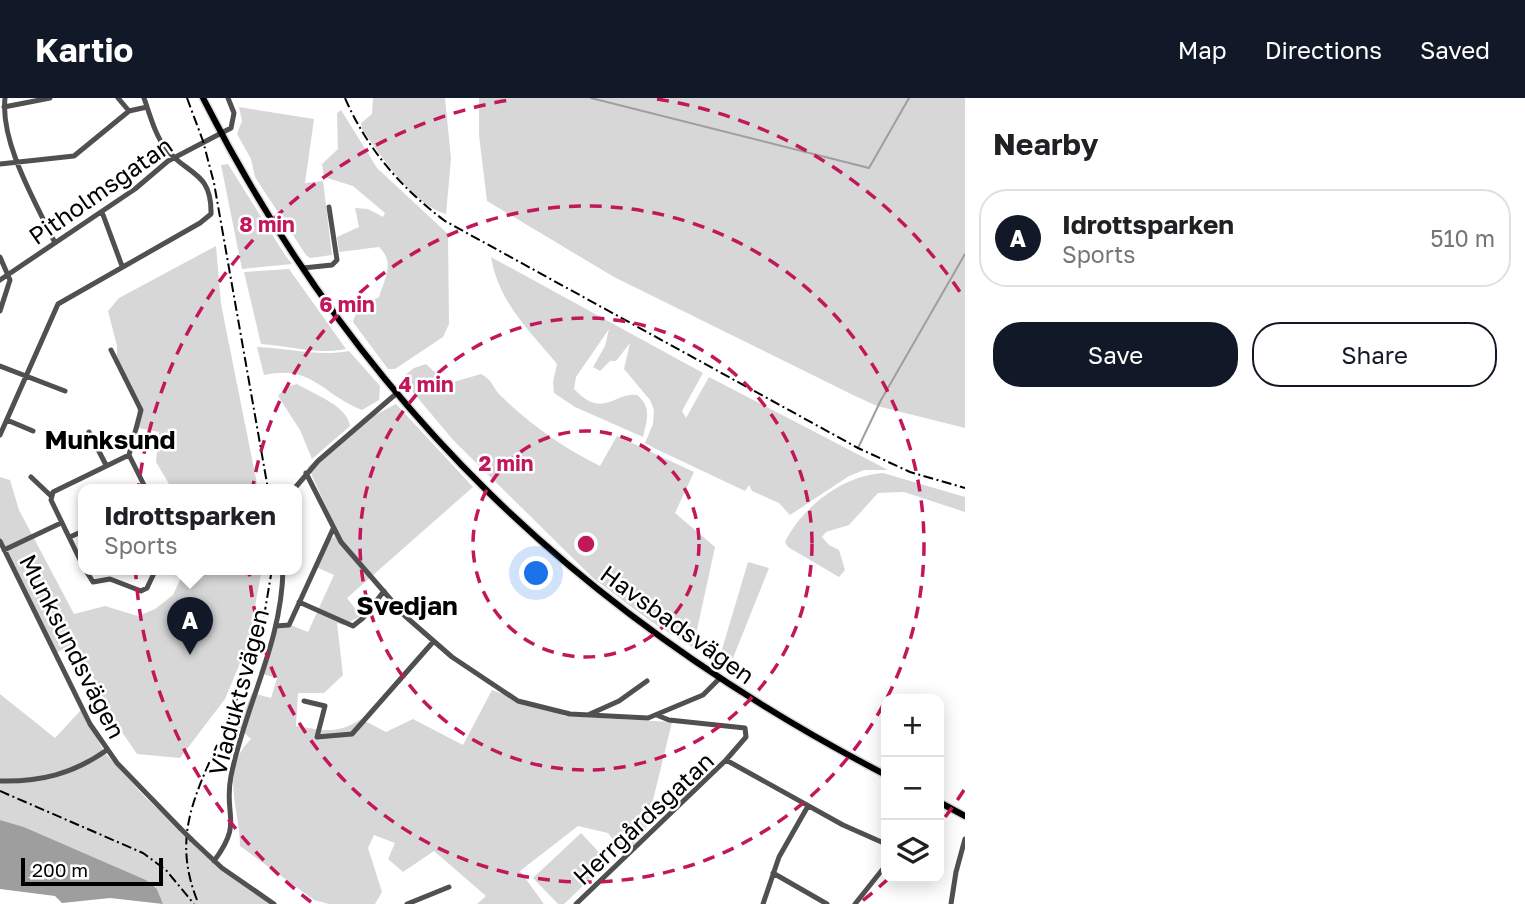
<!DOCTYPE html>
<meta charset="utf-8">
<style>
:root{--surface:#fff;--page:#f6f6f6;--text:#202124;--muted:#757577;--line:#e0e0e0;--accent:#111827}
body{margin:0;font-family:"Golos Text",sans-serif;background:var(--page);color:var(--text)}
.controls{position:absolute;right:21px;bottom:21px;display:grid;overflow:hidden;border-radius:14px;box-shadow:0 4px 18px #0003}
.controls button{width:63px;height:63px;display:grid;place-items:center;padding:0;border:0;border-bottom:2px solid var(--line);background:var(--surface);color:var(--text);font:35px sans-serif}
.scale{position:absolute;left:21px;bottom:18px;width:142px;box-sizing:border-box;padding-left:7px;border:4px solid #000;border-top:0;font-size:19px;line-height:24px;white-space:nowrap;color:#000;-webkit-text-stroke:5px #fff;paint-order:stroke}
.you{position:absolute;left:537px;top:476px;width:24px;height:24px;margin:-18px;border:5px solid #fff;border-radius:50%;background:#1a73e8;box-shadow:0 0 0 10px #1a73e833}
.badge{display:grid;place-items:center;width:46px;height:46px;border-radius:50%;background:var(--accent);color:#fff;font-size:23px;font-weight:700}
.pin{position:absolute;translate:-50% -58px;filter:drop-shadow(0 2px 4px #0008)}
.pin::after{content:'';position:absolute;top:37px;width:24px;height:21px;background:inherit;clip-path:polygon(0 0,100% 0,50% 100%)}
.popup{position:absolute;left:78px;top:386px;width:224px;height:91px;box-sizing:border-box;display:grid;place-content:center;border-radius:14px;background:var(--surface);filter:drop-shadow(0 2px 5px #0005);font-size:23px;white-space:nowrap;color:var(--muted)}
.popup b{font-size:26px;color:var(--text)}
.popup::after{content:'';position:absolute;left:50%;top:100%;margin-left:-14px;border:14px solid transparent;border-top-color:var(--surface)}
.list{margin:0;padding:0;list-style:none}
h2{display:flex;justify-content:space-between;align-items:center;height:91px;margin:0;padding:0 28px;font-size:30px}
h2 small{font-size:23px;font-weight:400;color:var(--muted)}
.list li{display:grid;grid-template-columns:46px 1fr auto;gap:21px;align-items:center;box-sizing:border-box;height:98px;margin:0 14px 14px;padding:0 14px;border:2px solid var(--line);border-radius:28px}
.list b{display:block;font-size:26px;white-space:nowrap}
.list p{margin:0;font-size:23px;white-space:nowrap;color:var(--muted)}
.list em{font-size:23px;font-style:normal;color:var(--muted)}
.actions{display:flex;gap:14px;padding:21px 28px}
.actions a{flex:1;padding:16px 0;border:2px solid var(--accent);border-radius:28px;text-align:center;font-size:24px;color:var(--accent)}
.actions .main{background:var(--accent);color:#fff}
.icon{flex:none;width:38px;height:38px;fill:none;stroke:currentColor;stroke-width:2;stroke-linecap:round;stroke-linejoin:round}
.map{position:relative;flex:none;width:965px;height:806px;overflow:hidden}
header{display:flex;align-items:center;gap:42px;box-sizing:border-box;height:98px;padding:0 35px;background:var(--accent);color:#fff}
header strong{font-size:33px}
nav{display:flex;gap:38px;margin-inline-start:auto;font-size:24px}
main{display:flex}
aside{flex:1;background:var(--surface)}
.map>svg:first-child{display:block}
</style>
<header>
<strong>Kartio</strong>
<nav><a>Map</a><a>Directions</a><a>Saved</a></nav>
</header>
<main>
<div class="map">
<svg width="965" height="806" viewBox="0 0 965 806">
<rect width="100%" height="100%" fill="#fff"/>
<path fill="#d7d7d7" d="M373 0H445L451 61 446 116C414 108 380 57 362 31L361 25 372 16Z
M479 0H965V330L877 308 853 297 614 179 487 103 479 37Z
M239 9 314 21 305 85 323 83 332 157 310 160 306 157 255 79 251 61 237 36 242 23Z
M341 12 377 70 448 136 449 226 443 239 395 271H388L353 224C356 210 368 204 379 199 385 180 395 164 379 149L339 154 337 139 359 129 355 110 368 111 383 119 385 115 353 88 324 79 322 66 338 51 337 15Z
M228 66 285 157 292 166 242 171 221 67Z
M216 148 221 206 258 391H172L156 364 159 334 138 330 137 303 117 261V248L108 213 119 200Z
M491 159 703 275 682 313 686 320 709 279 888 372H864L849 378 790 417 779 405 752 393 749 387 745 393 654 350 645 345 653 326 654 312 650 302 624 271 630 245 616 263H610L600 273 593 269 605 248 609 231 576 279 574 291C603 322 614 294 637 297 652 309 647 322 643 339L575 309 554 295 553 284 557 266C529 232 499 205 491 159Z
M289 171 346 251C317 257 291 248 261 246L244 174Z
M257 249C289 250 318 259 349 253L380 288 379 302 362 312C323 297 312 266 264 277Z
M426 266 447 286 481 276C493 282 493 291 502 299 531 327 564 350 600 368L617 338 694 374 675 415 715 449 693 550 649 522 593 480 454 343 401 280 414 270Z
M297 286C313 296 347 307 350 328L312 361 300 332 278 298 286 289Z
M396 306 473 389 347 500 361 518 343 527 337 525 343 577 324 595H298L296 628C323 632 337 637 361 621L386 634 413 621 463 647 492 592 565 618 672 624 645 735 624 756 608 735 578 728 520 773 544 806H477L486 798 434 753 403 774 388 761 395 745 374 737 368 750 382 794 375 806H329L314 802 240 748C240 711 219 672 251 641L238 629 252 595 271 600 277 580 259 575 274 530 288 526 308 534 334 477 314 468 328 444 338 435 308 369 375 317Z
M883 375 965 399V414L904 394 878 395 849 427 826 434 822 439 829 447 839 452 845 472 839 479 788 449 785 444C802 409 844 377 883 375Z
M0 379 10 382 19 412 74 516 105 508 138 518 155 511 173 497 185 471H262L248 546 225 601 180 660 137 656 115 624 77 546 57 554 0 448Z
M748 464 769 470 733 560 722 564 720 558Z
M0 596 55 640 81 612 105 655 145 699 213 762 275 806H163L157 791 146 782 24 729 0 722Z
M581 735 608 764 564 806H558L533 780Z"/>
<path fill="#9e9e9e" d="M0 722 24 729 146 782 157 791 163 806 110 800 62 805 55 798 0 791Z"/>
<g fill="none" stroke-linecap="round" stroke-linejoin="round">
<path stroke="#9e9e9e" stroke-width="2" d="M591 0 869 70 909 0
M858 350 881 302 965 156"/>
<defs>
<path id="major" d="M203 0C359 308 582 519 886 677
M939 704 965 718"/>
</defs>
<use href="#major" stroke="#dbdbdb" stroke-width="9"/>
<path stroke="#505050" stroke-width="5" d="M5 0C0 45 36 105 55 145
M118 0 129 13
M4 9 50 0
M0 66 74 58 129 13 147 9
M102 114 122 168
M0 159 10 182 0 213
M303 170 332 167 337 162 329 109
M0 182 135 91 168 63 231 30 234 15 228 0
M111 252 141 312 129 357
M0 268 65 293
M7 322 33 333
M89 334 106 367
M0 337 58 206 200 125 211 116C212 73 187 77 166 51 155 37 150 17 144 0
M306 375 341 444 405 518 452 559 518 603 570 616 648 620 703 597 719 581
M31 379 50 397
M294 391 318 363 397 295
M70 439 83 433
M0 443 90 626 117 665 180 730
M4 452 61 425
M83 468 51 402 53 394 129 357 146 391
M85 471 93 484 110 481 141 493 147 490 156 471
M299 504 353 528 363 520 384 493
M276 528 289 527 333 431
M304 603 325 608 317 639 352 636 433 544
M590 616 619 603 647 583
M659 618 669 622 745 630 746 639 726 662
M0 683C40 684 73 676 107 652
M191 741 222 770 274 806
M214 763C244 723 223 719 231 678 245 607 282 545 283 471
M773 775 827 806
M407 806 449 789
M576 806 726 662 843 727 886 746
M763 806 779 759 808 708
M855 806 886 767
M951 806 956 774 965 741"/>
<use href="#major" stroke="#000" stroke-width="6"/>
<path stroke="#000" stroke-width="2" stroke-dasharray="10 3.5 2 3.5" stroke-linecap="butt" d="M187 0 203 43 214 85 268 391
M345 0C367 51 401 90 445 123L858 350 910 374 965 390
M227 626 260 542 272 471
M0 693 143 755 166 772 194 806
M197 802C173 741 193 701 218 645"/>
<path stroke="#505050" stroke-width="5" d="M180 730 191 741"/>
</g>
<g fill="none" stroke="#c2185b" stroke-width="3.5" stroke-dasharray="12 9">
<circle cx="586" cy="446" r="113"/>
<circle cx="586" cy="446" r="226"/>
<circle cx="586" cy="446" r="338"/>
<path d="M964 692A451 451 0 0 1 939 727M888 781A451 451 0 0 1 861 804M311 804A451 451 0 0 1 515 1M657 1A451 451 0 0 1 964 200"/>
</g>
<g text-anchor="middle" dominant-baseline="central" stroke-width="5" stroke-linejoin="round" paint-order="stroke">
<g font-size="24" fill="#000" stroke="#fff">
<text transform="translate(100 92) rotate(-35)">Pitholmsgatan</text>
<text transform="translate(678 526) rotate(36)">Havsbadsvägen</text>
<text transform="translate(73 548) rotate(63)">Munksundsvägen</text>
<text transform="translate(238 594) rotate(-75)">Viaduktsvägen</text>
<text transform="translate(643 720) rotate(-43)">Herrgårdsgatan</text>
</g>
<g font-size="26" font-weight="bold" fill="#000" stroke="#fff">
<text x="110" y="341">Munksund</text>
<text x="407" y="507">Svedjan</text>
</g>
</g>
<circle cx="586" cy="446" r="10" fill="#c2185b" stroke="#fff" stroke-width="3.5"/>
<g font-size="21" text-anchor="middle" font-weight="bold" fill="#c2185b" stroke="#fff" stroke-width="5" stroke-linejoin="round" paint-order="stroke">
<text x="267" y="134">8 min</text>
<text x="347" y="214">6 min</text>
<text x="426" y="294">4 min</text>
<text x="506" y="373">2 min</text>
</g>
</svg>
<div class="controls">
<button>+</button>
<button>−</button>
<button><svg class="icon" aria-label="layers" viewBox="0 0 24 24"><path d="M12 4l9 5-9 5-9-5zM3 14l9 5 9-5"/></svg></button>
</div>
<div class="scale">200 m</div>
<div class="you"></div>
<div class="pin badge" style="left:190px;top:557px">A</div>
<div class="popup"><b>Idrottsparken</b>Sports</div>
</div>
<aside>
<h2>Nearby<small></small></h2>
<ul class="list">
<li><span class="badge">A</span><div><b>Idrottsparken</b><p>Sports</p></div><em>510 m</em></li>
</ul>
<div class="actions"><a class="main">Save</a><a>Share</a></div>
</aside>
</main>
